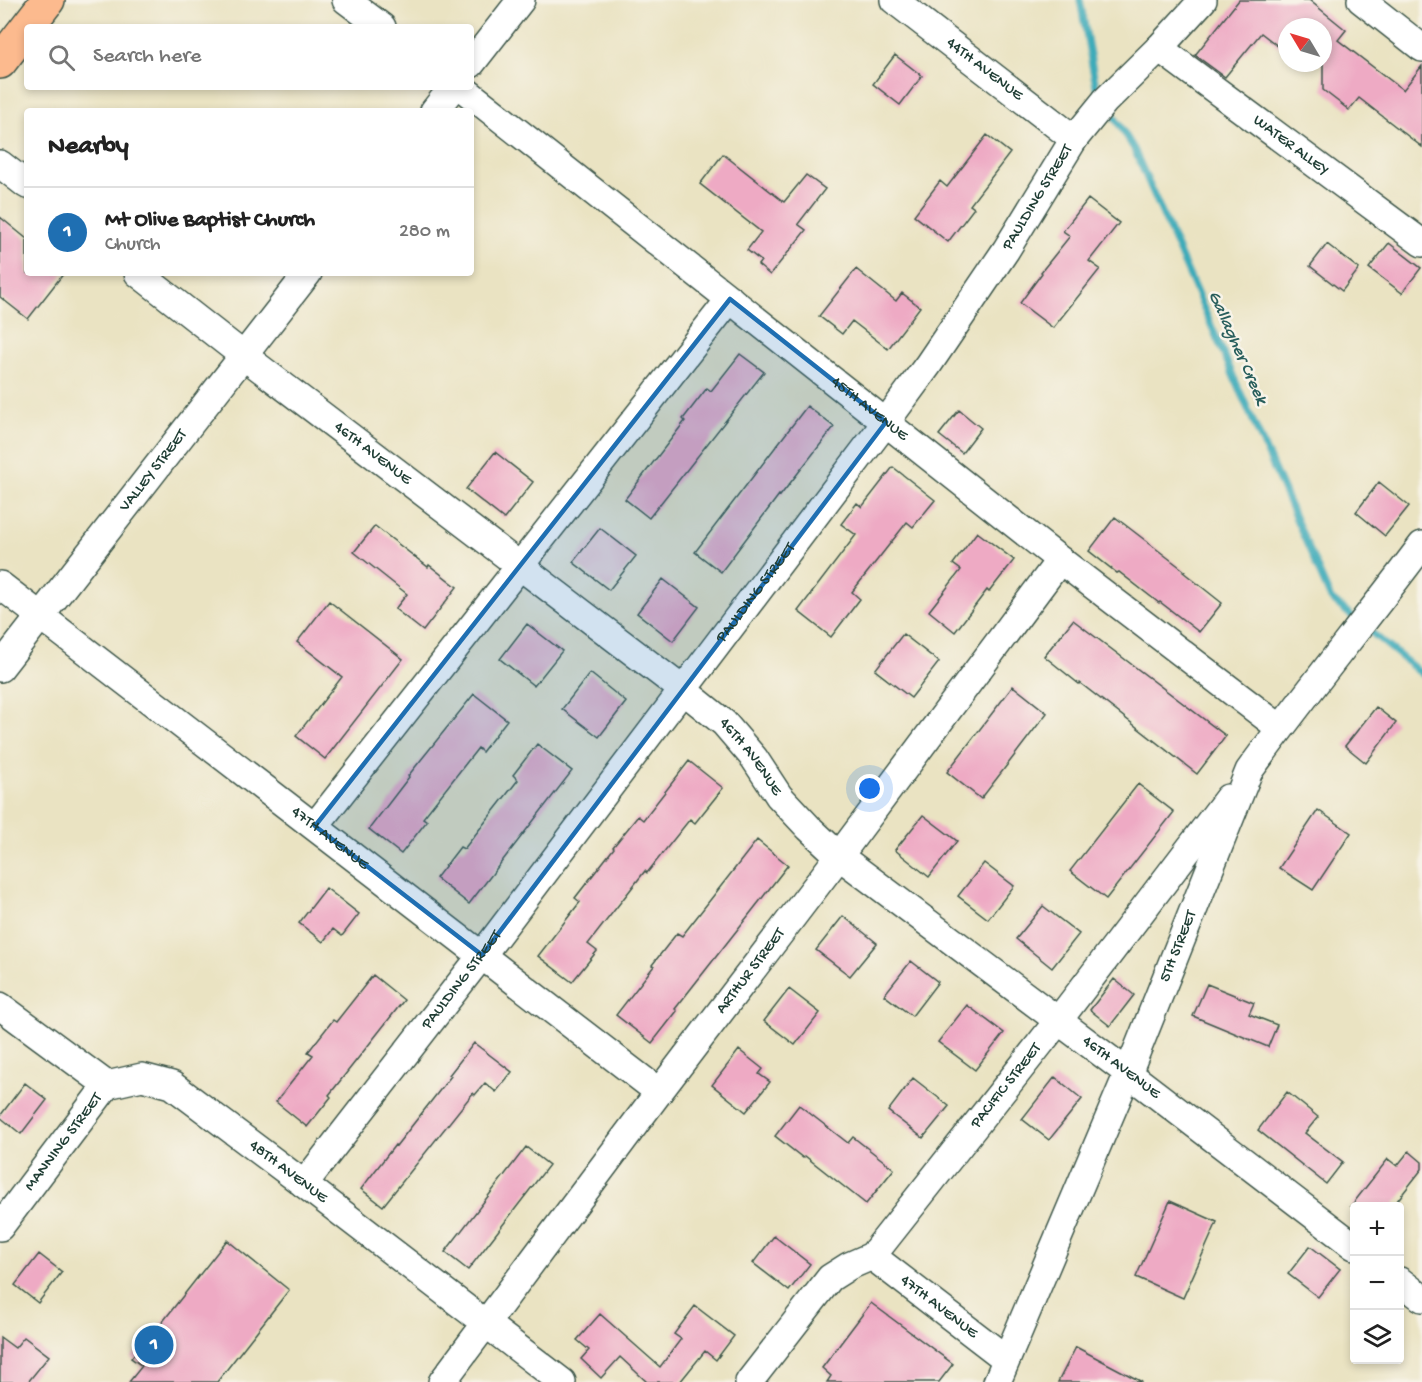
<!DOCTYPE html>
<meta charset="utf-8">
<style>
:root{--surface:#fff;--page:#f2f2f2;--text:#222;--muted:#767676;--line:#e0e0e0;--accent:#1f6fb2}
body{margin:0;font-family:"Gochi Hand",sans-serif;background:var(--page);color:var(--text)}
.controls{position:absolute;right:18px;bottom:18px;display:grid;overflow:hidden;border-radius:6px;box-shadow:0 3px 9px #0003}
.controls button{width:54px;height:54px;display:grid;place-items:center;padding:0;border:0;border-bottom:2px solid var(--line);background:var(--surface);color:var(--text);font:30px sans-serif}
.compass{position:absolute;left:1278px;top:18px;width:54px;height:54px;border-radius:50%;background:var(--surface);box-shadow:0 3px 9px #0003;rotate:308deg}
.you{position:absolute;left:870px;top:789px;width:21px;height:21px;margin:-15px;border:4px solid #fff;border-radius:50%;background:#1a73e8;box-shadow:0 0 0 9px #1a73e833}
.badge{display:grid;place-items:center;width:39px;height:39px;border-radius:50%;background:var(--accent);color:#fff;font-size:20px;font-weight:700}
.pin{position:absolute;translate:-50% -50%;border:3px solid #fff;box-shadow:0 2px 6px #0006}
.list{margin:0;padding:0;list-style:none}
h2{display:flex;justify-content:space-between;align-items:center;height:78px;margin:0;padding:0 24px;font-size:26px}
h2 small{font-size:20px;font-weight:400;color:var(--muted)}
.list li{display:grid;grid-template-columns:39px 1fr auto;gap:18px;align-items:center;box-sizing:border-box;height:90px;padding:0 24px;border-top:2px solid var(--line)}
.list b{display:block;font-size:22px;white-space:nowrap}
.list p{margin:0;font-size:20px;white-space:nowrap;color:var(--muted)}
.list em{font-size:20px;font-style:normal;color:var(--muted)}
.icon{flex:none;width:33px;height:33px;fill:none;stroke:currentColor;stroke-width:2;stroke-linecap:round;stroke-linejoin:round}
.map{position:relative;flex:none;width:1422px;height:1382px;overflow:hidden}
.search{position:absolute;background:var(--surface);box-shadow:0 3px 9px #0003;left:24px;top:24px;width:450px;height:66px;display:flex;align-items:center;gap:15px;box-sizing:border-box;padding:0 21px;border-radius:6px;color:var(--muted);font-size:22px}
.panel{position:absolute;background:var(--surface);box-shadow:0 3px 9px #0003;left:24px;top:108px;width:450px;height:168px;border-radius:6px}
.map>svg:first-child{display:block}
</style>
<div class="map">
<svg width="1422" height="1382" viewBox="0 0 1422 1382">
<rect width="100%" height="100%" fill="#f7f3e8"/>
<filter id="ink" filterUnits="userSpaceOnUse"><feTurbulence type="fractalNoise" baseFrequency=".0167" numOctaves="2"/><feDisplacementMap in="SourceGraphic" scale="12" xChannelSelector="R" yChannelSelector="G"/><feConvolveMatrix kernelMatrix="1 2 1 2 8 2 1 2 1" color-interpolation-filters="sRGB"/></filter>
<filter id="wash" filterUnits="userSpaceOnUse"><feTurbulence type="fractalNoise" baseFrequency=".008" numOctaves="4" result="noise"/><feDisplacementMap in="SourceGraphic" scale="24" xChannelSelector="R" yChannelSelector="G"/><feGaussianBlur stdDeviation="1.35" result="paint"/><feColorMatrix in="noise" values="0 0 0 0 0 0 0 0 0 0 0 0 0 0 0 0 0 1.4 0 .05"/><feComposite in="paint" operator="in"/></filter>
<g filter="url(#wash)">
<rect width="100%" height="100%" fill="#eae3c2"/>
<g fill="none" stroke-linecap="round" stroke-linejoin="round">
<path stroke="#3cabb9" stroke-width="7" d="M1080 0 1096 87 1101 96
M1109 108 1134 149 1331 599 1358 621
M1366 628 1422 674"/>
</g>
<g id="blocks">
<path fill="#eeaac4" d="M1239 0H1309L1346 30 1338 40 1403 90 1422 66V147L1359 98 1349 110 1323 90V27H1287V37L1279 47 1261 33 1225 77 1195 55Z
M895 55 922 76 900 105 873 84Z
M987 135 1010 153 970 205 974 208 948 242 914 215 940 181 947 187Z
M723 154 784 202 806 175 825 189 798 224 806 230 770 275 758 265 761 261 747 250 761 232 700 184Z
M1088 199 1119 223 1089 261 1100 269 1053 328 1020 303 1042 273 1041 272 1070 236 1063 231Z
M0 217 27 239V273H64L28 319 0 297Z
M1389 243 1421 268 1402 293 1369 268Z
M1327 244 1359 269 1342 291 1310 266Z
M856 269 896 301 902 293 920 307 888 349 852 321 842 334 819 316Z
M740 354 764 372 649 518 625 499 685 421 683 419 707 388 711 391Z
M807 406 834 427 780 496 779 495 721 572 695 552Z
M959 410 981 428 962 453 939 435Z
M495 452 533 482 504 519 466 489Z
M893 467 935 500 913 527 907 522 852 592 860 599 831 637 798 611 856 535 841 524 857 503 862 507Z
M1379 482 1409 506 1385 536 1356 512Z
M1115 517 1185 571 1183 572 1222 603 1199 632 1160 602 1159 603 1119 572 1117 573 1089 551Z
M375 526 428 567 429 565 457 587 423 631 395 609 407 594 354 552Z
M600 528 636 556 609 590 573 562Z
M977 532 1014 560 989 592 987 590 955 632 929 611 961 570 953 564Z
M663 579 699 607 673 641 637 613Z
M329 601 403 659 325 759 296 736 342 677 297 642Z
M1073 620 1226 736 1197 774 1080 683 1079 684 1044 656Z
M527 624 562 651 534 686 500 659Z
M903 634 939 662 911 698 875 670Z
M590 673 626 702 599 737 562 709Z
M1013 686 1047 713 981 799 947 772Z
M474 694 507 720 482 752 478 748 423 818 427 821 401 854 369 829 409 777 408 776Z
M1376 707 1396 723 1366 763 1345 746Z
M537 744 572 771 469 904 436 878 460 847 464 849 518 780 513 775Z
M689 761 723 788 695 823 690 819 647 873 645 871 588 944 597 951 572 982 538 956 580 902 575 898 614 848 613 847 638 816 643 820Z
M1138 784 1174 812 1106 899 1070 871Z
M1318 810 1351 833 1313 890 1279 868Z
M923 815 957 841 929 877 895 850Z
M757 840 788 865 675 1009 677 1011 652 1043 616 1015 654 966 652 965 677 933 682 936Z
M984 863 1014 886 988 919 958 896Z
M326 888 359 914 342 936 333 929 323 942 299 923Z
M1043 906 1079 934 1052 968 1016 939Z
M843 916 877 943 850 976 816 950Z
M911 961 938 982 912 1016 884 995Z
M373 975 404 1000 329 1095 331 1097 307 1127 276 1102 313 1055 308 1052 333 1020 336 1022Z
M1114 979 1134 995 1110 1026 1090 1010Z
M1207 984 1254 1003 1249 1014 1277 1025 1268 1047 1193 1016Z
M789 989 820 1013 795 1045 764 1021Z
M967 1005 1004 1033 975 1070 938 1042Z
M474 1043 512 1072 496 1092 485 1083 475 1095 473 1093 383 1206 361 1189 395 1145 396 1146 451 1076 449 1075Z
M739 1050 763 1069 759 1074 770 1082 746 1112 712 1085Z
M1055 1077 1082 1099 1049 1140 1022 1119Z
M913 1078 949 1106 923 1138 888 1111Z
M25 1083 47 1100 21 1134 0 1117V1116Z
M1287 1092 1318 1117 1305 1133 1343 1162 1326 1184 1258 1130Z
M799 1105 848 1143 853 1137 894 1169 866 1204 805 1156 803 1158 775 1136Z
M526 1147 549 1165 468 1270 445 1252Z
M1409 1151 1422 1162V1169L1393 1206H1351L1388 1159 1397 1166Z
M1170 1201 1217 1222 1183 1298 1136 1277Z
M774 1236 810 1264 789 1291 753 1263Z
M227 1240 289 1290 217 1382H129L142 1366 131 1358 151 1333 153 1334Z
M1310 1246 1340 1269 1318 1297 1288 1274Z
M39 1254 62 1272 38 1303 15 1285Z
M871 1303 953 1364 939 1382H827L831 1376 822 1368Z
M695 1306 734 1336 716 1360 705 1351 680 1382H647L620 1357 601 1378 581 1359 589 1350 577 1340 600 1314 660 1367 681 1339 674 1334Z
M0 1337 15 1348 24 1337 49 1356 28 1382H0Z
M1076 1347 1142 1382H1058Z"/>
</g>
</g>
<g filter="url(#ink)">
<use href="#blocks" fill-opacity="0" stroke="#3d5649" stroke-width="1.5"/>
<g fill="none" stroke-linecap="round" stroke-linejoin="round">
<defs>
<g id="minor">
<path d="M346 0 382 27"/>
<path id="s1" d="M894 0 1074 139"/>
<path d="M1361 0 1422 48"/>
<path id="s2" d="M1159 48 1422 243"/>
<path d="M471 64 521 0"/>
<path id="s3" d="M461 87 1060 560 1280 728"/>
<path d="M434 111 453 87"/>
<path d="M0 164 27 185"/>
<path id="s4" d="M138 273 244 356 683 690 724 723 754 758 779 796 809 828 839 856 1128 1073 1354 1246"/>
<path id="s5" d="M0 585 659 1092"/>
<path id="s6" d="M0 668 308 273"/>
<path d="M315 826 730 299"/>
<path id="s7" d="M0 1006 107 1085 142 1077 172 1085 304 1184 562 1382"/>
<path id="s8" d="M304 1184 482 955 886 422 928 365 1006 250 1074 139 1105 101 1159 48 1203 0"/>
<path id="s9" d="M0 1227 107 1085"/>
<path id="s10" d="M872 1256 1006 1359"/>
<path d="M1400 1281 1422 1298"/>
<path id="s11" d="M442 1382 659 1092 839 856 1060 560"/>
<path id="s12" d="M749 1382 830 1278 849 1266 872 1256 1058 1021 1228 798"/>
<path id="s13" d="M997 1382 1128 1073 1249 771C1305 694 1365 621 1422 545"/>
</g>
<path id="major" d="M0 62 48 0"/>
</defs>
<use href="#minor" stroke="#3d5649" stroke-width="30"/>
<use href="#major" stroke="#3d5649" stroke-width="36"/>
<use href="#minor" stroke="#fff" stroke-width="27"/>
<use href="#major" stroke="#fcba8e" stroke-width="33"/>
</g>
</g>
<path fill="#1f6fb2" fill-opacity="0.2" stroke="#1f6fb2" stroke-width="4.5" stroke-linejoin="round" d="M730 299 886 422 482 955 315 826Z"/>
<g text-anchor="middle" dominant-baseline="central" stroke-width="5" stroke-linejoin="round" paint-order="stroke">
<g font-size="16" fill="#1f3d34" stroke="#f7f3e8">
<text stroke="none"><textPath href="#s1" startOffset="114">44TH AVENUE</textPath></text>
<text stroke="none"><textPath href="#s2" startOffset="164">WATER ALLEY</textPath></text>
<text stroke="none"><textPath href="#s8" startOffset="1230">PAULDING STREET</textPath></text>
<text stroke="none"><textPath href="#s3" startOffset="520">45TH AVENUE</textPath></text>
<text stroke="none"><textPath href="#s4" startOffset="296">46TH AVENUE</textPath></text>
<text stroke="none"><textPath href="#s6" startOffset="250">VALLEY STREET</textPath></text>
<text stroke="none"><textPath href="#s8" startOffset="744">PAULDING STREET</textPath></text>
<text stroke="none"><textPath href="#s4" startOffset="782">46TH AVENUE</textPath></text>
<text stroke="none"><textPath href="#s5" startOffset="416">47TH AVENUE</textPath></text>
<text stroke="none"><textPath href="#s13" startOffset="472">5TH STREET</textPath></text>
<text stroke="none"><textPath href="#s11" startOffset="514">ARTHUR STREET</textPath></text>
<text stroke="none"><textPath href="#s8" startOffset="258">PAULDING STREET</textPath></text>
<text stroke="none"><textPath href="#s4" startOffset="1268">46TH AVENUE</textPath></text>
<text stroke="none"><textPath href="#s12" startOffset="396">PACIFIC STREET</textPath></text>
<text stroke="none"><textPath href="#s9" startOffset="106">MANNING STREET</textPath></text>
<text stroke="none"><textPath href="#s7" startOffset="345">48TH AVENUE</textPath></text>
<text stroke="none"><textPath href="#s10" startOffset="84">47TH AVENUE</textPath></text>
</g>
<g font-size="18" font-style="italic" fill="#285e5c" stroke="#f7f3e8">
<text transform="translate(1237 348) rotate(66)">Gallagher Creek</text>
</g>
</g>
</svg>
<div class="controls">
<button>+</button>
<button>−</button>
<button><svg class="icon" aria-label="layers" viewBox="0 0 24 24"><path d="M12 4l9 5-9 5-9-5zM3 14l9 5 9-5"/></svg></button>
</div>
<svg class="compass" viewBox="-18 -18 36 36"><path d="M0-13l5 13h-10z" fill="#e53935"/><path d="M0 13l5-13h-10z" fill="#767676"/></svg>
<div class="you"></div>
<div class="pin badge" style="left:154px;top:1345px">1</div>
<div class="search"><svg class="icon" aria-label="search" viewBox="0 0 24 24"><circle cx="10" cy="10" r="6"/><path d="M15 15l6 6"/></svg>Search here</div>
<section class="panel">
<h2>Nearby<small></small></h2>
<ul class="list">
<li><span class="badge">1</span><div><b>Mt Olive Baptist Church</b><p>Church</p></div><em>280 m</em></li>
</ul>
</section>
</div>
